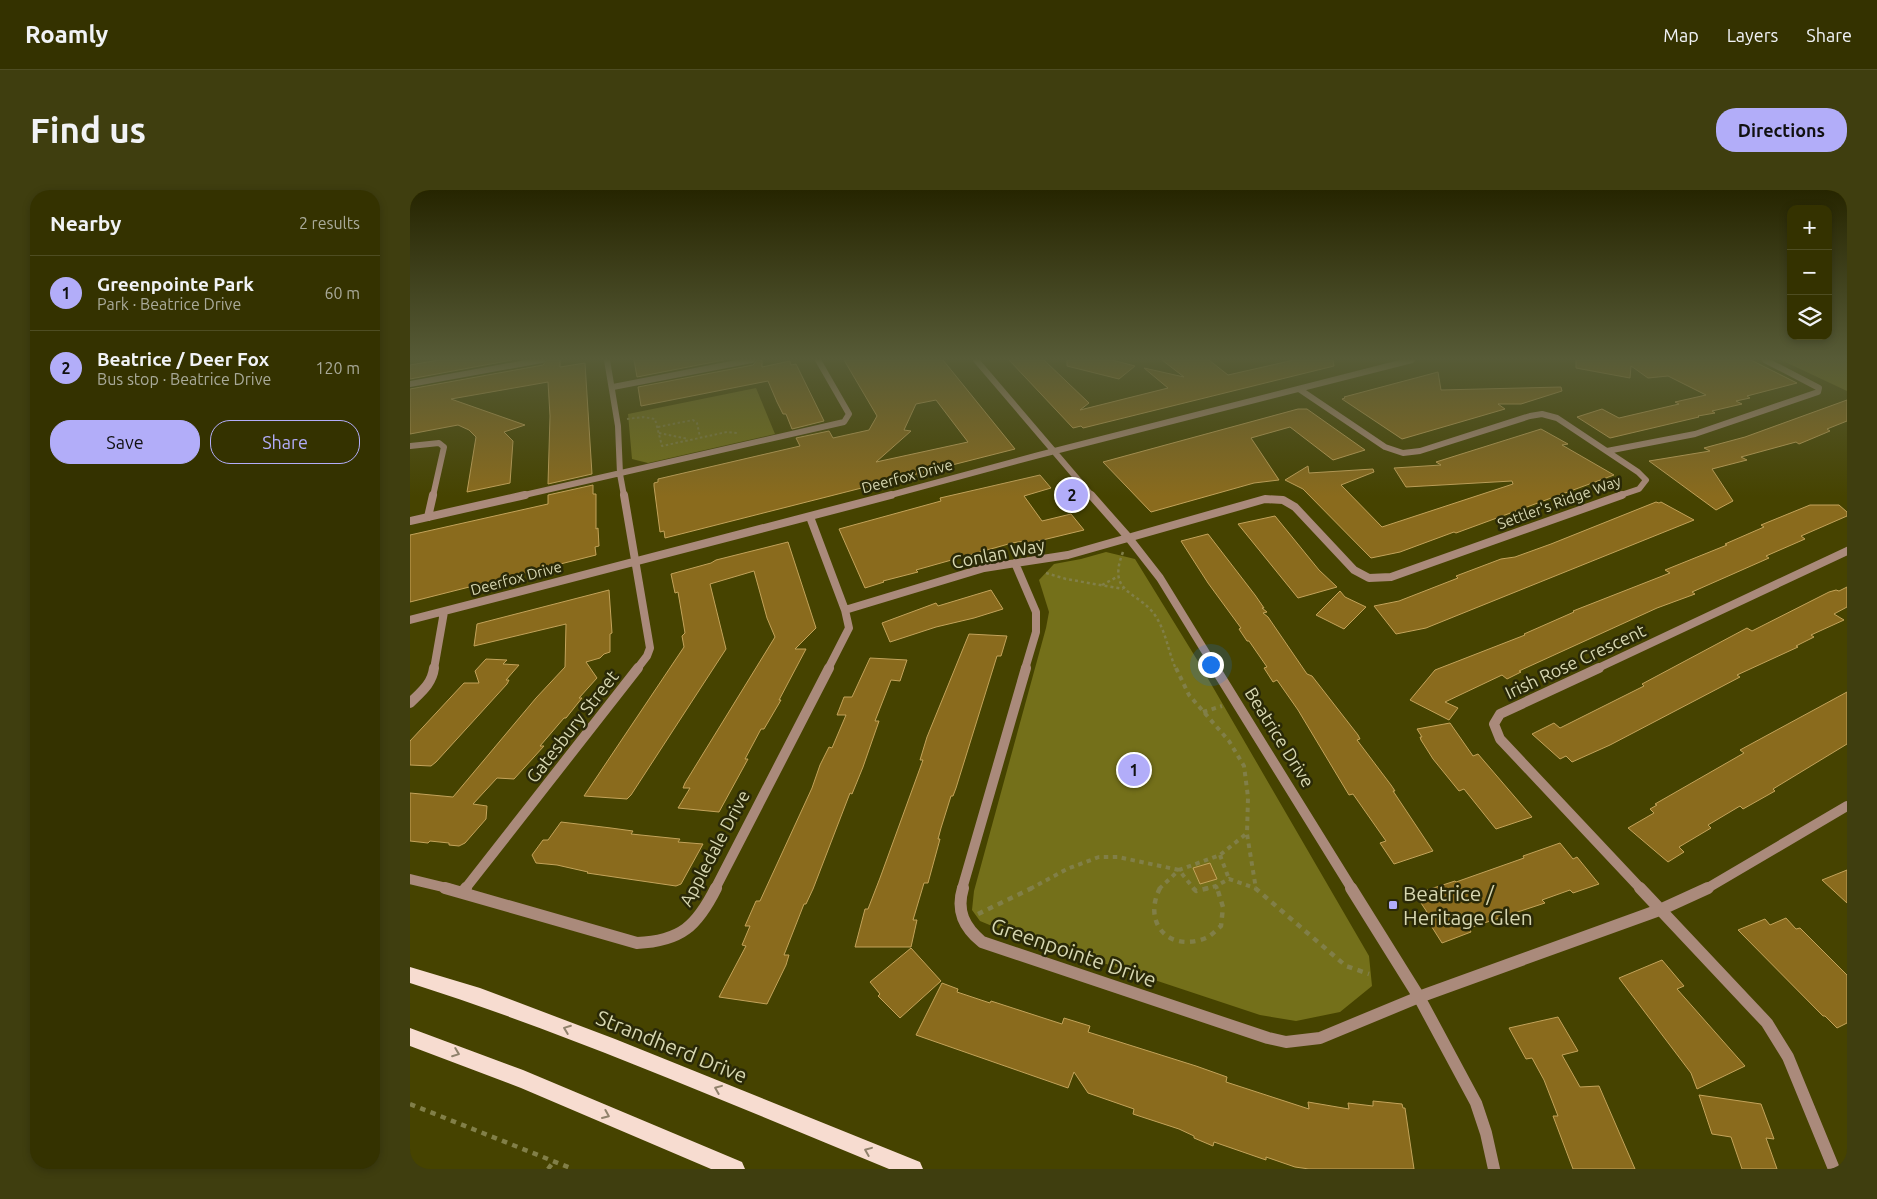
<!DOCTYPE html>
<meta charset="utf-8">
<style>
:root{--surface:#343200;--page:#3f3e0f;--text:#f1f3f6;--muted:#a9aa99;--line:#4e4d22;--accent:#b2adf9}
body{margin:0;font-family:Ubuntu,sans-serif;background:var(--page);color:var(--text)}
.controls{position:absolute;right:15px;top:15px;display:grid;overflow:hidden;border-radius:10px;box-shadow:0 2px 8px #0003}
.controls button{width:45px;height:45px;display:grid;place-items:center;padding:0;border:0;border-bottom:1px solid var(--line);background:var(--surface);color:var(--text);font:25px sans-serif}
.you{position:absolute;left:800px;top:474px;width:18px;height:18px;margin:-12px;border:4px solid #fff;border-radius:50%;background:#1a73e8;box-shadow:0 0 0 8px #1a73e833}
.badge{display:grid;place-items:center;width:32px;height:32px;border-radius:50%;background:var(--accent);color:#111;font-size:16px;font-weight:700}
.pin{position:absolute;translate:-50% -50%;border:2px solid #fff;box-shadow:0 1px 5px #0006}
.list{margin:0;padding:0;list-style:none}
h2{display:flex;justify-content:space-between;align-items:center;height:65px;margin:0;padding:0 20px;font-size:21px}
h2 small{font-size:16px;font-weight:400;color:var(--muted)}
.list li{display:grid;grid-template-columns:32px 1fr auto;gap:15px;align-items:center;box-sizing:border-box;height:75px;padding:0 20px;border-top:1px solid var(--line)}
.list b{display:block;font-size:19px;white-space:nowrap}
.list p{margin:0;font-size:16px;white-space:nowrap;color:var(--muted)}
.list em{font-size:16px;font-style:normal;color:var(--muted)}
.actions{display:flex;gap:10px;padding:15px 20px}
.actions a{flex:1;padding:11px 0;border:1px solid var(--accent);border-radius:20px;text-align:center;font-size:18px;color:var(--accent)}
.actions .main{background:var(--accent);color:#111}
.icon{flex:none;width:28px;height:28px;fill:none;stroke:currentColor;stroke-width:2;stroke-linecap:round;stroke-linejoin:round}
.map{position:relative;flex:none;width:1437px;height:979px;overflow:hidden;border-radius:20px}
header{display:flex;align-items:center;gap:30px;box-sizing:border-box;height:70px;padding:0 25px;background:var(--surface);border-bottom:1px solid var(--line)}
header strong{font-size:24px}
nav{display:flex;gap:28px;margin-inline-start:auto;font-size:18px}
.intro{display:flex;align-items:center;justify-content:space-between;box-sizing:border-box;height:120px;padding:0 30px}
h1{margin:0;font-size:35px}
.button{padding:12px 22px;border-radius:20px;background:var(--accent);color:#111;font-size:18px;font-weight:700}
main{display:flex;gap:30px;padding:0 30px}
aside{flex:1;background:var(--surface);border-radius:20px;box-shadow:0 2px 8px #0003}
.map>svg:first-child{display:block}
</style>
<header>
<strong>Roamly</strong>
<nav><a>Map</a><a>Layers</a><a>Share</a></nav>
</header>
<div class="intro"><h1>Find us</h1><a class="button">Directions</a></div>
<main>
<aside>
<h2>Nearby<small>2 results</small></h2>
<ul class="list">
<li><span class="badge">1</span><div><b>Greenpointe Park</b><p>Park · Beatrice Drive</p></div><em>60 m</em></li>
<li><span class="badge">2</span><div><b>Beatrice / Deer Fox</b><p>Bus stop · Beatrice Drive</p></div><em>120 m</em></li>
</ul>
<div class="actions"><a class="main">Save</a><a>Share</a></div>
</aside>
<div class="map">
<svg width="1437" height="979" viewBox="0 0 1437 979">
<rect width="100%" height="100%" fill="#464300"/>
<path fill="#74701a" d="M1371 170H1437V201Z
M346 198 365 244 238 273 222 269 218 224Z
M696 362 725 369 786 468 959 766 962 796 930 822 886 831 850 825 582 736 570 731 562 720 564 701 636 438 639 422 629 390 644 374 671 369Z"/>
<path fill="#8a6b1d" stroke="#c3a35a" fill-rule="evenodd" d="M29 170H102L0 189V175Z
M137 170H150V177L175 173 182 284 138 294 140 226 138 192 41 209 115 235 94 242 103 251 100 293 57 302 66 247 59 240 48 235 0 244V199L133 175Z
M224 170H314L227 187Z
M347 170H352V177L380 171 381 175 386 174 414 231 382 239 376 224H373L367 212 358 191 231 216 228 197 343 175Z
M434 170H533L605 259 255 348 254 341 250 342 244 296V293L248 292V289L390 256 386 248 419 241 423 248 459 240 467 226ZM526 210 558 252 466 272 501 241 494 240 506 214Z
M599 170H634L679 213 670 220 758 198 734 178 774 187 752 170H799L818 185 884 170H923L924 176 673 238 671 236 663 238Z
M657 170H702L725 176 709 189 657 176Z
M1166 170H1341L1387 193 1337 206 1340 208 1326 211 1332 214 1302 221 1305 223 1288 226 1289 227 1200 248 1167 227 1192 219 1209 228 1269 214 1265 212 1296 205 1258 186 1238 188 1221 176 1220 188 1166 178Z
M1028 182 1031 200 1151 197 1152 201 1111 214H1088L1095 219 992 249 932 209 935 208 934 207Z
M1437 210V231L1417 239 1420 241 1389 254 1386 252 1331 267 1337 270 1302 279 1323 311 1306 320 1239 271 1300 261 1294 258 1335 247Z
M888 219H897L955 260 923 270 880 237 841 248 869 290 844 293 741 322 693 272Z
M1131 239 1158 254 1152 255 1204 285 1046 343 1044 342 990 362 961 368 893 299 875 290 898 276 899 283 963 279 964 282 931 295 972 337 1103 294 1102 291 996 297 984 278 1031 275 1026 272Z
M630 285 641 298 614 306 632 331 661 324 674 340 616 354 614 351 602 353 506 380 508 382 473 391 474 392 455 398 429 339 531 311 530 308Z
M183 295V304H186V339L188 338 189 356 185 357 186 365 0 412V345L138 314V305Z
M1246 312 1249 313 1251 312 1284 330 1016 438 986 444 964 416 989 411 1048 388 1046 386 1091 369 1105 367 1141 354Z
M1400 315H1429L1437 322V326L1391 346 1395 349 1356 366 1359 368 1282 402 1285 404 1247 418 1109 481 1111 482 1097 489 1092 485 1035 512 1048 518 1039 530 1000 510 1025 480 1115 445 1114 444 1164 422 1163 421 1260 383 1255 380 1317 355 1315 354 1354 337 1351 335Z
M865 326 909 380 927 397 888 408 828 334Z
M798 344 845 405 854 418H852L857 422 853 423 858 427 897 484 902 486 948 545 950 549 947 550 981 595 985 601H983L1023 661 984 674 970 653 976 651 943 604 939 605 888 520 867 490 863 492 854 478 857 477 839 451H837L829 439 831 438 798 393 771 351Z
M378 352 406 438 385 459H396L369 510H371L354 539H351L335 569H338L309 622 268 618 280 598H273L275 593 365 447 357 428 344 381 300 394 316 459 221 605 217 609 174 606 274 457 272 446 275 443 273 431 268 402 265 403 261 384 301 373 306 370Z
M1437 397V417L1424 424 1434 430 1401 445 1404 447 1386 456 1388 457 1327 485 1330 487 1200 555 1162 572 1156 566 1150 569 1122 544 1144 533 1150 538 1234 496 1232 494 1337 438 1342 441 1419 402 1426 400 1429 401Z
M199 400 202 443 200 444V462L194 464 190 468 176 472 187 488 169 508H172L156 528H154L130 556H134L104 589 87 588 63 614 77 616 76 629 55 653 49 656 39 655V653L20 651 18 653 0 651V603L43 607 126 508 155 477 156 434 64 456 67 434Z
M581 400 593 419 564 428 526 437 480 452 472 433 526 413 528 416Z
M930 401 935 407 956 417 934 439 906 425Z
M559 444 597 446 591 466H587L546 598 543 606H541L531 638 528 649H530L518 693H514L503 730H507L501 757H445L455 719H458L470 688 513 570H510L517 547Z
M460 468 497 470 490 491 481 490 465 531H469L453 577 442 604 440 603 403 699 396 714H394L374 765H379L376 775 357 814 309 807 336 756 332 755 340 736H335L346 711H350L402 598 410 575 419 557 422 558 436 525H427L434 507H442Z
M76 469 97 470 93 474 109 475 96 490H99L97 494 26 572 21 576 0 575V551L54 493H69L65 481Z
M1437 502V554L1363 599 1365 601 1333 619 1330 616 1298 635 1301 638 1269 657 1274 662 1258 672 1218 638 1244 623 1240 619 1247 615 1245 614 1334 563 1330 560Z
M1040 533 1063 566 1068 564 1122 627 1086 639 1054 599 1049 601 1023 569 1011 550 1010 547H1012L1007 539Z
M151 632 201 638 223 641 221 644 270 649 268 652 293 654 271 694 266 696 177 683 178 682 147 675 126 673 122 665 133 650H138Z
M1150 653 1163 669 1167 667 1189 694 1163 703 1160 700 1132 710 1135 713 1059 738 1061 742 1032 753 1013 723 1017 722 1005 704 1045 691 1046 692 1114 668 1113 666Z
M800 673 807 689 790 694 783 678Z
M1437 680V713L1412 690Z
M1376 728 1386 739 1390 738 1437 785V833L1427 838 1415 826H1413L1328 740 1355 729 1360 735Z
M501 758 531 791 490 828 468 806 470 804 460 792Z
M1252 770 1274 796 1267 799 1335 876 1287 899 1281 883 1209 788Z
M532 793 548 799 547 802 580 813 581 811 652 834 654 828 680 836 678 842 786 876 817 887 816 892 899 919 898 912 939 919 938 913 963 916V911L992 914 993 918H995L1004 979H899L885 977 856 967V970L804 952 803 956 784 948V946L769 939 723 924 724 919 678 903 664 882 658 898 506 845Z
M1148 827 1168 861 1152 865 1170 897 1189 896 1225 979H1163L1143 926H1148L1134 890 1122 868 1116 869 1099 838Z
M1289 905 1351 914 1364 949 1356 948 1367 979H1332L1321 947 1302 944Z"/>
<g fill="none" stroke-linecap="round" stroke-linejoin="round">
<path stroke="#817f48" stroke-width="2" stroke-dasharray="2.5 2.5" stroke-linecap="butt" d="M217 229 233 227 245 229 252 256 317 242 327 243
M248 237 283 230 287 233 290 247
M249 243 278 249"/>
<path stroke="#817f48" stroke-width="2.5" stroke-dasharray="3 3" stroke-linecap="butt" d="M713 362C695 408 733 399 749 432 757 447 759 464 766 479
M636 383 656 389 713 399
M692 395 707 387"/>
<path stroke="#817f48" stroke-width="4" stroke-dasharray="4.5 4.5" stroke-linecap="butt" d="M766 478 779 505 819 551 834 576 838 607 837 644 846 699
M793 522 812 516
M810 665 819 689
M806 696 807 699
M620 699 657 679 689 667H708L769 680 784 699
M749 699 769 680 810 665 836 644
M794 699 806 696 819 689 845 698"/>
<path stroke="#817f48" stroke-width="4.5" stroke-dasharray="5.5 5.5" stroke-linecap="butt" d="M750 698C732 733 759 763 796 748 801 746 806 740 811 736L813 717 807 698
M783 698 786 701 799 698
M845 698 936 776 959 784
M568 724 622 698
M0 914 163 979
M138 979 144 971"/>
<path stroke="#aa8a7b" stroke-width="6" d="M197 170 208 236 210 284 214 306
M566 170 682 306
M0 194 132 170
M203 197 342 170
M889 199 975 257 993 263 1010 261 1120 226 1132 224 1147 228 1228 282 1236 290 1229 299 1208 306
M0 256 29 253 34 257 23 306
M1197 261 1285 244 1408 202 1409 198 1355 170
M110 306 434 232 439 224 408 170
M477 306 629 265 1002 170"/>
<path stroke="#aa8a7b" stroke-width="8" d="M214 305 240 458 237 466 227 479
M681 305 718 347 750 388 806 479
M18 327 23 305
M400 327 435 420 439 438 418 479
M0 331 115 305
M605 373 626 422V442L615 479
M435 420 574 378 658 365 855 309 873 310 885 317 944 380 959 388 981 387 1212 305
M0 430 481 305
M24 479 34 422
M1186 479 1437 361"/>
<path stroke="#aa8a7b" stroke-width="10" d="M805 478 942 699
M1189 478 1090 524 1084 534 1090 549 1231 699
M0 513C11 502 22 494 24 478
M0 689 41 699
M55 699 228 478
M305 699 419 478
M552 699 616 478
M1296 699 1437 616"/>
<path stroke="#aa8a7b" stroke-width="12" d="M35 698 227 753C271 751 287 736 306 698
M553 698C546 721 554 737 572 752L858 848 876 852 910 848 1009 807 1252 719 1298 698
M941 698 1009 807 1066 913 1076 943 1084 979
M1230 698 1357 833 1378 867 1424 979
M53 702 56 698"/>
<path fill="#f7dcd0" fill-rule="evenodd" d="M0 777 70 798 205 849 510 972 513 979H479C320 914 163 845 0 793Z
M0 838 113 880 332 972 335 979H301L111 898 0 856Z"/>
</g>
<defs><path id="oneway-chevron" d="M-2-3.5L2.5 0L-2 3.5" fill="none" stroke-width="1.6" stroke-linecap="round" stroke-linejoin="round" transform="scale(1.25)"/></defs>
<g stroke="#90826c">
<use href="#oneway-chevron" transform="translate(157 839) rotate(-159)"/>
<use href="#oneway-chevron" transform="translate(46 863) rotate(21)"/>
<use href="#oneway-chevron" transform="translate(308 899) rotate(-158)"/>
<use href="#oneway-chevron" transform="translate(196 925) rotate(23)"/>
<use href="#oneway-chevron" transform="translate(458 961) rotate(-158)"/>
</g>
<linearGradient id="sky" x2="0" y2="1"><stop stop-color="#262500"/><stop offset="0.55" stop-color="#575b37"/><stop offset="1" stop-color="#575b37" stop-opacity="0"/></linearGradient>
<rect width="1437" height="307" fill="url(#sky)"/>
<rect fill="#b2adf9" stroke="#2a2907" stroke-width="2" x="978" y="710" width="10" height="10" rx="2.5"/>
<g text-anchor="middle" dominant-baseline="central" stroke-width="5" stroke-linejoin="round" paint-order="stroke">
<g font-size="15" fill="#d7d7b1" stroke="#2a2907">
<text transform="translate(497 286) rotate(-15)">Deerfox Drive</text>
<text transform="translate(1149 312) rotate(-20)">Settler's Ridge Way</text>
<text transform="translate(106 388) rotate(-15)">Deerfox Drive</text>
</g>
<g font-size="18" fill="#d7d7b1" stroke="#2a2907">
<text transform="translate(588 363) rotate(-11)">Conlan Way</text>
<text transform="translate(1165 471) rotate(-25)">Irish Rose Crescent</text>
<text transform="translate(162 536) rotate(-52)">Gatesbury Street</text>
<text transform="translate(870 547) rotate(58)">Beatrice Drive</text>
<text transform="translate(304 658) rotate(-62)">Appledale Drive</text>
</g>
<g font-size="21" fill="#d7d7b1" stroke="#2a2907" text-anchor="start">
<text x="993" y="703">Beatrice /<tspan x="993" dy="24">Heritage Glen</tspan></text>
</g>
<g font-size="21" fill="#d7d7b1" stroke="#2a2907">
<text transform="translate(664 762) rotate(19)">Greenpointe Drive</text>
<text transform="translate(262 856) rotate(22)">Strandherd Drive</text>
</g>
</g>
</svg>
<div class="controls">
<button>+</button>
<button>−</button>
<button><svg class="icon" aria-label="layers" viewBox="0 0 24 24"><path d="M12 4l9 5-9 5-9-5zM3 14l9 5 9-5"/></svg></button>
</div>
<div class="you"></div>
<div class="pin badge" style="left:724px;top:580px">1</div>
<div class="pin badge" style="left:662px;top:305px">2</div>
</div>
</main>
